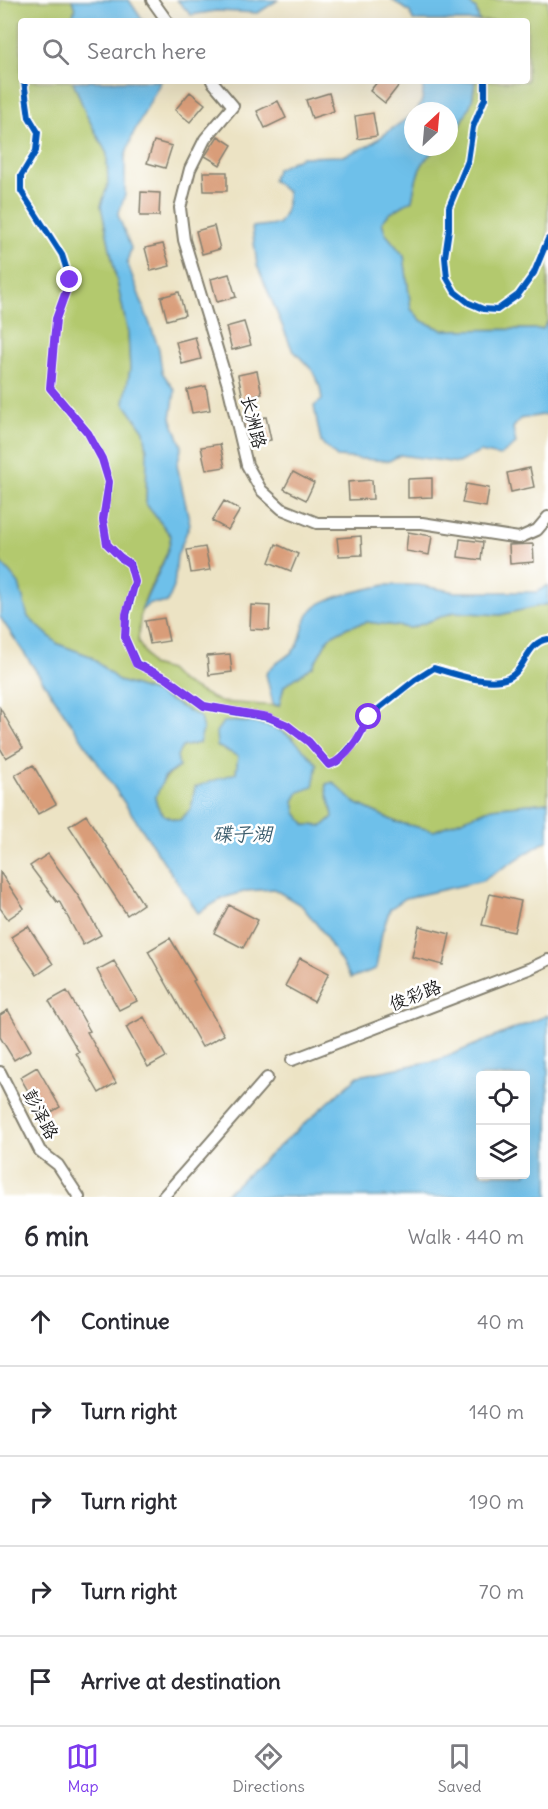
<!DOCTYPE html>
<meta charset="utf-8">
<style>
:root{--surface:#fff;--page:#f7f7f7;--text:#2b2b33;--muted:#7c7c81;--line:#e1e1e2;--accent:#7c3aed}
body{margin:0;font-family:Delius,"LXGW WenKai TC",sans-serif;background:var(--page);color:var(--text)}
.controls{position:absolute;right:18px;bottom:18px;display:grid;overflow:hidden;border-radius:6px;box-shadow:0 6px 24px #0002}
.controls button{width:54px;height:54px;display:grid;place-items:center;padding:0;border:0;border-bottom:2px solid var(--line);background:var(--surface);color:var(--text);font:30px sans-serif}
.compass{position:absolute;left:404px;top:102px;width:54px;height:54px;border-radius:50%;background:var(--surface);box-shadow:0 6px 24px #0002;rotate:26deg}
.stop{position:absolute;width:18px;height:18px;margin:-14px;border:4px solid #7c3aed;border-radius:50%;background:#fff}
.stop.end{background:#7c3aed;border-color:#fff;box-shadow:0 2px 6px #0008}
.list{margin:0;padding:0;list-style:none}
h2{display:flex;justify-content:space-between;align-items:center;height:78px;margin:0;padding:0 24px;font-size:26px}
h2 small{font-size:20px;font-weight:400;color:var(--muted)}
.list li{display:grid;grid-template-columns:39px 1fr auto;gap:18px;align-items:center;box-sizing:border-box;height:90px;padding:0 24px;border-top:2px solid var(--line)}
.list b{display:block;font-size:22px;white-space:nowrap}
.list em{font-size:20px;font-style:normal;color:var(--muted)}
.icon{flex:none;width:33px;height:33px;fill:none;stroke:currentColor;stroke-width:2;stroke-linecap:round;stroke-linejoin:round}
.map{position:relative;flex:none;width:548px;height:1197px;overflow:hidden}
.search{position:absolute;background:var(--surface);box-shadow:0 6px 24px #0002;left:18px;right:18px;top:18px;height:66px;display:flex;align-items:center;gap:15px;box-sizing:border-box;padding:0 21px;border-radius:6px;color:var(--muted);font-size:22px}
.sheet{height:528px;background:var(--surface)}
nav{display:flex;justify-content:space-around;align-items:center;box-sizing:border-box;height:84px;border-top:2px solid var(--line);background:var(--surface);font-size:16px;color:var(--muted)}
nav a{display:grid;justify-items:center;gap:3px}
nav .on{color:var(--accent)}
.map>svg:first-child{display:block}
</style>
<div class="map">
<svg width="548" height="1197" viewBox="0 0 548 1197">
<rect width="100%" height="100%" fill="#fff"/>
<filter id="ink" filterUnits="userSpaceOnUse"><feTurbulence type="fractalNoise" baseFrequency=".0167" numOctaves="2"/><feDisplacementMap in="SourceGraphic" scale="12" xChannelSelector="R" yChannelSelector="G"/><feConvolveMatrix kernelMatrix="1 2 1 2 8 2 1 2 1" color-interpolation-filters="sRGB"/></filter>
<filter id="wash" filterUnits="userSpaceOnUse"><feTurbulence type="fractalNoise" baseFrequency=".008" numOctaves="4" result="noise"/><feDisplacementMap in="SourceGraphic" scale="24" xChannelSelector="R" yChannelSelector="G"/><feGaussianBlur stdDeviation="1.35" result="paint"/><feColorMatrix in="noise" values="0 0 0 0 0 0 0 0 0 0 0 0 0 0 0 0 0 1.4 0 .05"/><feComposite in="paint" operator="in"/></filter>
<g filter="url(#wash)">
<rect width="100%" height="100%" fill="#ece3c4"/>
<path fill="#b3c96e" stroke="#687245" stroke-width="1.5" d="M0 0H72L75 9 71 21H21V81H73L86 114 107 154 108 184 101 206 128 333 130 369 124 403 144 431 147 451 146 504 171 536 168 551 147 594 141 611 138 641 151 665 169 670 180 681 220 702 279 706 284 686 313 666 329 637 348 627 367 622 411 628 454 612 500 615 548 604V802L492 808 434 831 396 822 355 803 333 782 326 784C326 796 332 804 333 817L323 826 306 825 296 813 294 801 299 792 293 738 273 727 236 721 217 746 238 756 236 773 195 787 191 809 180 820C140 814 154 783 179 767L177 756 182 747 199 743 154 692 119 681 90 656 58 644 27 617 19 584 0 561Z
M465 0H548V321L543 329 443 330 422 321 411 309 404 256 385 233 382 222 389 214 412 200C416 178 420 147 449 147V142L454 139 472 101 475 81H527V21H479L476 9Z"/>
<path fill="#6ec0ea" stroke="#456e83" stroke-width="1.5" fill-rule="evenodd" d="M72 0H129L143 21H71L75 9Z
M177 0H278L258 13 216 11 191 15Z
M392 0H465L476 9 479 21H413L410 12Z
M73 81H161L133 134 125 157V195L118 215 131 248 127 262 159 349 162 372 175 391 171 418 182 446 177 465 190 524 177 556 174 587 167 603H150L141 611C150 586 167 563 171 536L146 504 147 451 144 431 124 403 130 369 128 333 101 206 108 184 107 154 86 114Z
M422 81H475L472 101 454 139 449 142V111H416C423 103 424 91 422 81Z
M413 114V147H440C419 159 416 178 412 200L389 214 382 222 385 233 404 256 411 309 422 321 443 330 543 329 548 321V414L520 419 513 428 516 444 500 456 480 452 458 463 400 455 389 461 337 457 321 442 314 406 322 400 320 387 312 370 292 349 257 265 252 227 278 224C286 214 288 205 287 192L272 180 277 169 301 157 343 156 368 146Z
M0 561 19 584 28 617 58 644 90 656 119 681 154 692 200 717 203 730 199 743 182 747 177 756 179 767 165 776 155 798C159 814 165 818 180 820L191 809 195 787 236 773 238 756 217 746 216 732 223 722C246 720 277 724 294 740 302 747 309 756 317 764L313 787 299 792 294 801 296 813 306 825 323 826 333 817C332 804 326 796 326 784L333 782 355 803 396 822 434 831 492 808 548 802V840L482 881 406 898 390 909 382 933 376 969 351 978 322 931 302 906 274 889 247 891 223 898 198 913 0 617Z
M385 585H418L456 592H537L548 585V604L500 615 454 612 411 628 367 622 348 627 329 637 313 666 284 686 279 706 273 704 266 674C273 661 289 659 297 646 302 637 303 624 308 615 317 597 365 590 385 585Z
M548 1015V1197H222L358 1076 438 1060ZM480 1076H526V1174H480Z"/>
<g id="blocks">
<path fill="#d99d79" d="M378 81H395L399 85 385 103 370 91Z
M190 92 205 104 190 122 175 110Z
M329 93 334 111 312 118 306 100Z
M278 101 286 118 265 128 257 111Z
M373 113 377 136 358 139 355 116Z
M218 136 232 145 220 165 205 156Z
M154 141 172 146 165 168 147 163Z
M203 172H227V191H204Z
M141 192 160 193 159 216H140Z
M214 226 220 249 202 254 196 231Z
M163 244 170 266 151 271 145 248Z
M229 274 236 297 217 302 211 279Z
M179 292 185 315 167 320 161 297Z
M244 322 251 345 232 350 226 327Z
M195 337 201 359 182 364 176 342Z
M257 371 262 394 243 398 238 375Z
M206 386 210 410 192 413 187 390Z
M266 417 271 440 252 444 247 421Z
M220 444 225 467 206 470 201 447Z
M530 468 534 487 511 492 507 473Z
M293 472 314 483 306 500 284 489Z
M432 478V497L408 498V479Z
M372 480 373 499 349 500 348 482Z
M466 484 489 488 486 507 462 503Z
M224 501 240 510 228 530 212 521Z
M408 532 432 536 429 555 406 551Z
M361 536 362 555 339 556 337 538Z
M460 539 483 542 481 560 458 557Z
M276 544 298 554 291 571 269 562Z
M533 544 534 562 510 564 509 545Z
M205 547 210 570 191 573 187 550Z
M251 605 270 606 269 630 250 629Z
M164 618 169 641 150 644 145 621Z
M230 654 232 672 209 675 207 656Z
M0 708 23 748 6 758 0 748Z
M33 765 56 804 38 814 15 775Z
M86 815 143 904 127 915 69 826Z
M48 854 79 897 101 935 83 945 59 901 57 902 30 866Z
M0 872 24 908 8 919 0 908Z
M490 894 521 901 514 932 482 925Z
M229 905 258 920 243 948 214 933Z
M28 926 53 964 37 975 11 937Z
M419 926 450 934 443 965 412 957Z
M170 938 195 980 193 981 224 1035 202 1047 148 951Z
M300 958 329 973 314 1002 285 986Z
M114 961 137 1001 119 1010 97 970Z
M67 991 90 1031 87 1032 116 1083 99 1093 76 1053 79 1052 49 1001Z
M8 1010 31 1050 14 1060 0 1037V1015Z
M144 1017 166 1057 148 1067 126 1027Z
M37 1067 60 1107 43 1117 20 1077Z"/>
</g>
</g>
<g filter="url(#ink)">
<use href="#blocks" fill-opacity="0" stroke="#848070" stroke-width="1.5"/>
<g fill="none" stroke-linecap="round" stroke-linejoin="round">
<defs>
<path id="street" d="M152 0 167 21
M212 81 233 106 205 139 190 169 180 208 184 240 228 385 247 465 261 490 282 509 317 523H422L519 538 537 530 548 517
M292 1060 531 968 548 960
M0 1072 40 1151 58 1165 79 1197
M163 1197 267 1078"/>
</defs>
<use href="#street" stroke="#848070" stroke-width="14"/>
<use href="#street" stroke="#fff" stroke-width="10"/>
<defs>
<path id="cycleway" d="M24 81 29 117 38 132 36 151 21 176V191L62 255 70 280 56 319 50 388 88 433 102 459 109 482 103 520 107 544 120 557 130 564 135 582 127 614 125 638 137 664 166 678 204 706 269 718 287 725 309 742 329 765 337 762 358 739 368 717 415 680 434 668C454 674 488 686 508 678 526 670 526 642 548 639
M485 81V98L473 127 468 161 449 207V229L445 257 447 278 455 292 469 303 483 309 497 310 518 295 534 273 548 239"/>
</defs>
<use href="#cycleway" stroke="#fff" stroke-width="10"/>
<use href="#cycleway" stroke="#0057b8" stroke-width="6"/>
</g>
</g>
<g fill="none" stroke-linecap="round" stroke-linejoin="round" filter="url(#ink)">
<path stroke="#7c3aed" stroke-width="8" d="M70 280 56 319 50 388 88 433 102 459 109 482 103 520 107 544 120 557 130 564 135 582 126 614 125 638 136 664 166 678 204 706 269 717 287 725 309 742 329 765C349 758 360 735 369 717"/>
</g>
<g text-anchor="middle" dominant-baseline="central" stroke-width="5" stroke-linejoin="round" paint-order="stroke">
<g font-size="18" fill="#1c1c1c" stroke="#fff">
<text transform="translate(254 422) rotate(76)">长洲路</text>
<text transform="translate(415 995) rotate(-21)">俊彩路</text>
<text transform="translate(41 1114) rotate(62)">彭泽路</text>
</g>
<g font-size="20" font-style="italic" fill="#3d5e6e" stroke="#fff">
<text x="242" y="833">碟子湖</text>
</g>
</g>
</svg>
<div class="controls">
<button><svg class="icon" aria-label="locate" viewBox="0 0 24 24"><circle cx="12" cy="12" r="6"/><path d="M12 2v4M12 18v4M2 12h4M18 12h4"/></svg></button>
<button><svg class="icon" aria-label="layers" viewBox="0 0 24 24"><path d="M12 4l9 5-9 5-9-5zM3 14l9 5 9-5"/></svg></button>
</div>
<svg class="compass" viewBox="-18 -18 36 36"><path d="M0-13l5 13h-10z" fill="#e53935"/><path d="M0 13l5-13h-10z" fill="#7c7c81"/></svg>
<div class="stop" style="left:369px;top:717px"></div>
<div class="stop end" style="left:70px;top:280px"></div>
<div class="search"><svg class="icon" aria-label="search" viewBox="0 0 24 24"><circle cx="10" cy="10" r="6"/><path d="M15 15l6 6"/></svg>Search here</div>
</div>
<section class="sheet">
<h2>6 min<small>Walk · 440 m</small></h2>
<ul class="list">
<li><svg class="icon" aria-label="ahead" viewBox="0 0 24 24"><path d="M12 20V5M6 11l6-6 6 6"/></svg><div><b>Continue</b></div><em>40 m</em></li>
<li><svg class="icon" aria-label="right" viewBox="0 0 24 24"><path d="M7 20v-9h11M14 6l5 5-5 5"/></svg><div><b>Turn right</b></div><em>140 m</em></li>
<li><svg class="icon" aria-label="right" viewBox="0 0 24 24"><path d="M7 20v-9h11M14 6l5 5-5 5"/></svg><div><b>Turn right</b></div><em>190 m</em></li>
<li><svg class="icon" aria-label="right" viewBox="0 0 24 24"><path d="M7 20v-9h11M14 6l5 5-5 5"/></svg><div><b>Turn right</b></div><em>70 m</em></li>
<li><svg class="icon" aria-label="arrive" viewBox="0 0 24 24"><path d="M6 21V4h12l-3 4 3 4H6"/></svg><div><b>Arrive at destination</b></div></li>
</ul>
</section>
<nav>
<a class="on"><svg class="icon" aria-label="map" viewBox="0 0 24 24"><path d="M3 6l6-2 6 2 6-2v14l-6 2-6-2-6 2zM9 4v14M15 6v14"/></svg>Map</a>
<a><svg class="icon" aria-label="directions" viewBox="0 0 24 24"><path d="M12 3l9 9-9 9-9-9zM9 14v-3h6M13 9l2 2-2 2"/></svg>Directions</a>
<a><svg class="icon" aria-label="saved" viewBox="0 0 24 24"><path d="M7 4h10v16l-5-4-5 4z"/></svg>Saved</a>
</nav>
